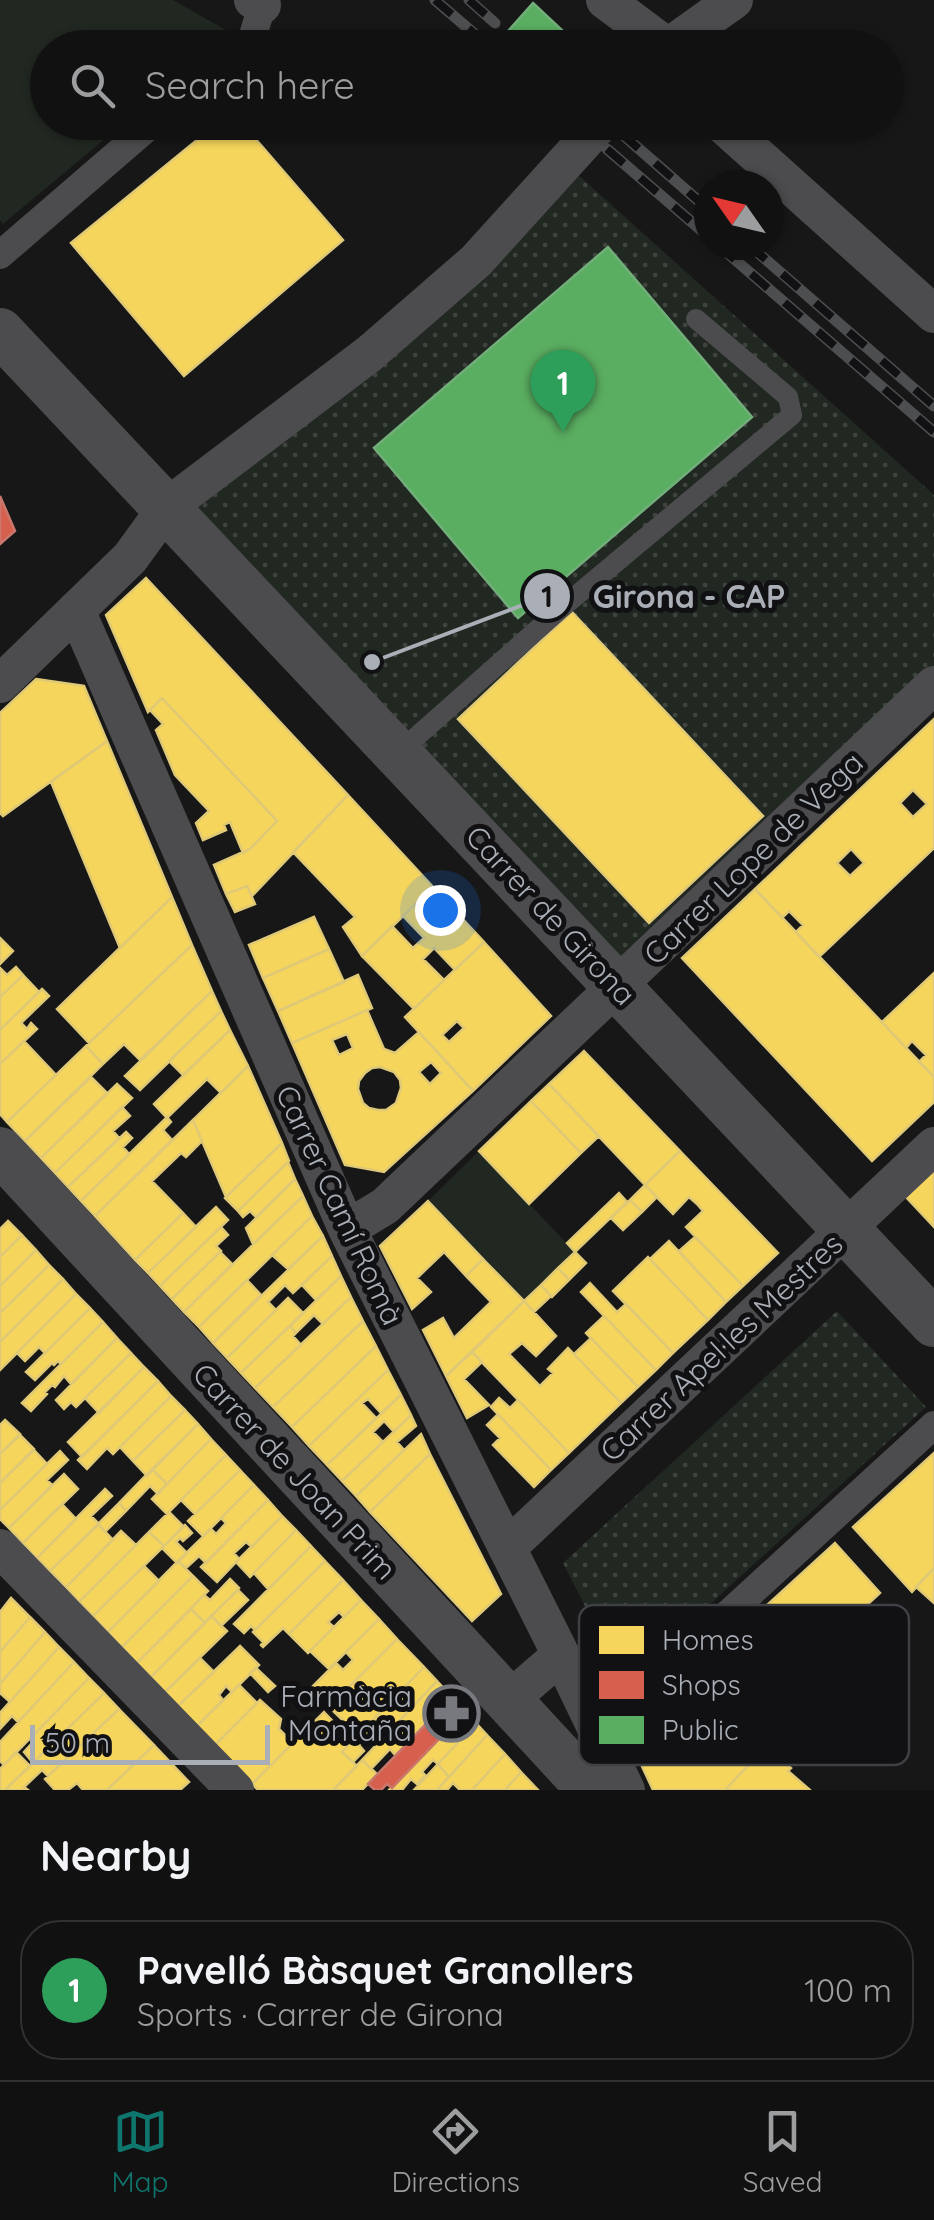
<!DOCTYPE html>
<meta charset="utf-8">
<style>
:root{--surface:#111;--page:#1e1f1f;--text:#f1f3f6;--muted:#9c9d9f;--line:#303131;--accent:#0f766e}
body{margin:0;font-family:Quicksand,sans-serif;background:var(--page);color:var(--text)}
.compass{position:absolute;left:694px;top:170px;width:90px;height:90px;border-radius:50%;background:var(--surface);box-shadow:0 2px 8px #0004;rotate:304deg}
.scale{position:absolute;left:30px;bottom:25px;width:240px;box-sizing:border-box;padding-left:10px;border:5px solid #aaaeb6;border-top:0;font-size:28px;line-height:35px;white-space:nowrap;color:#aaaeb6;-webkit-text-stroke:8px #111113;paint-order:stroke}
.you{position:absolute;left:440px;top:910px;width:35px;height:35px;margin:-25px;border:8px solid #fff;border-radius:50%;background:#1a73e8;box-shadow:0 0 0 15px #1a73e833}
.badge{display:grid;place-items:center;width:65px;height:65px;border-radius:50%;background:var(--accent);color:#fff;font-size:32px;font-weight:700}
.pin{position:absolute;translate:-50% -82px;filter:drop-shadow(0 2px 5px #0008)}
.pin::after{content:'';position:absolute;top:52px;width:35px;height:30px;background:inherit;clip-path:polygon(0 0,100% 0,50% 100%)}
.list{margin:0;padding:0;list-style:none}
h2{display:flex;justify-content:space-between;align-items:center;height:130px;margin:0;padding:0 40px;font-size:42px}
h2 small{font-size:32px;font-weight:400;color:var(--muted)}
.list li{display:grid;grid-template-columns:65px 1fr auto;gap:30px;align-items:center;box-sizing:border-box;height:140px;margin:0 20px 20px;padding:0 20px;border:2px solid var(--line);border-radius:40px}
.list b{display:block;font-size:38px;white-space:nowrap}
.list p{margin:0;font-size:32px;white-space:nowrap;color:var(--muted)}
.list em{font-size:32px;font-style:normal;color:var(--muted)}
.icon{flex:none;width:55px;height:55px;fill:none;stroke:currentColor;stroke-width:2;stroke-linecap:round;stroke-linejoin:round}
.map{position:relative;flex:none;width:934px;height:1790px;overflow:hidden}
.search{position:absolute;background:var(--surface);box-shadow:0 2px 8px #0004;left:30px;right:30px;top:30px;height:110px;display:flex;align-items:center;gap:25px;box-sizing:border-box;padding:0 35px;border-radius:55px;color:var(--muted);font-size:38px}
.sheet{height:290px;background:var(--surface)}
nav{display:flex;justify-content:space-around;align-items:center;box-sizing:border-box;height:140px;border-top:2px solid var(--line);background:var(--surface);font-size:28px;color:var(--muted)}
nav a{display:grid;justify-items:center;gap:5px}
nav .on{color:var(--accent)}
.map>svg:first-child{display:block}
</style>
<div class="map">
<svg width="934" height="1790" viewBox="0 0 934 1790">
<defs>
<pattern id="park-dots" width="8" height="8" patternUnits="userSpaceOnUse" patternTransform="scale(2.5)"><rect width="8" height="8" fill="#212721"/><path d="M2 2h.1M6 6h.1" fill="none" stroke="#3f443f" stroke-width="1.8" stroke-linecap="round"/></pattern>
</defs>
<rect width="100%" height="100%" fill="#171717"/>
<path fill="#212721" d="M0 0H173L231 33 213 47 48 48V122L124 123 3 224 0 220Z
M479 1151 575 1252 524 1301 428 1201Z"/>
<path fill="url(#park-dots)" d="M566 164 934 495V685L618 986 167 507Z
M837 1311 926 1407 624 1683 563 1563Z"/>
<path fill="#f6d55c" stroke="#dfc977" stroke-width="2.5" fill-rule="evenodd" d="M219 122H241L343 240 184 376 71 243Z
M146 578 348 795 252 896 247 886 226 894 214 865 250 849 277 821 162 698 148 712 106 615Z
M572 612 763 816 649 923 458 719Z
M36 679 84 686 107 741 3 816 0 813V713Z
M162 698 277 821 250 849 243 853 230 822 224 825 226 830 203 840 196 823 209 811 175 775 156 730 163 724 150 710Z
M934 719V848L819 957 796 932 803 925 789 911 782 918 755 889ZM913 790 927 804 913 817 900 803ZM851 849 864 863 850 876 837 863Z
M107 741 172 897 120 948 51 782Z
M348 795 433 887 362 956 343 927 355 917 293 852Z
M247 886 255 904 235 912 226 894Z
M433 887 484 942 455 970 434 948 423 959 444 980 414 1009 362 956 392 926 413 948 424 938 403 916Z
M755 889 934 1077V1102L872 1161 682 958Z
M172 897 192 945 89 1043 57 1009Z
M314 917 329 949 263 978 249 945Z
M0 938 13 951 0 964Z
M484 942 551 1016 473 1091 405 1017ZM457 1021 464 1028 449 1042 442 1035Z
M192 945 212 991 140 1060 124 1044 103 1064 86 1046Z
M329 949 344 982 278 1011 263 978Z
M16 967 23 975 0 997V968L7 975Z
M934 973V1077L919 1062 926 1055 912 1041 906 1048 882 1022Z
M23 975 39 992 0 1030V997Z
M358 975 372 1008 292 1043 278 1011Z
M42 989 49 996 21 1023 27 1029 31 1023 37 1029 0 1064V1030Z
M212 991 221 1011 140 1090 125 1076Z
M367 1010 384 1049 395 1053 419 1032 473 1091 384 1172 345 1165 292 1043ZM347 1034 353 1048 339 1055 332 1040ZM431 1062 441 1073 430 1084 419 1072ZM380 1067 394 1072 400 1080 401 1088 396 1103 386 1110H378L369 1108 363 1103 358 1089 359 1081 365 1073 372 1068Z
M221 1011 230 1030 183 1075 169 1061Z
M230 1030 248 1066 221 1093 207 1079 167 1118 154 1104Z
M24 1041 56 1075 7 1122 0 1114V1064Z
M86 1046 103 1064 25 1141 7 1122Z
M584 1051 680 1151 645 1185 549 1084Z
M248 1066 282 1143 226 1197 193 1120Z
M91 1077 107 1093 41 1158 25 1141Z
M117 1084 132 1098 55 1173 41 1158Z
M549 1084 599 1136 581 1153 531 1101Z
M531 1101 581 1153 529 1204 479 1151Z
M122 1107 130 1116 113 1131 119 1138 68 1187 55 1173Z
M167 1117 171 1122 163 1130 172 1140 95 1216 81 1201Z
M193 1120 202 1141 186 1157 181 1153 152 1181 183 1213 135 1260 95 1216Z
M126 1132 132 1138 123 1147 129 1154 81 1201 68 1187Z
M282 1143 289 1161 238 1211 225 1198Z
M680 1151 778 1253 743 1286 686 1227 703 1211 697 1204 689 1197 673 1214 645 1185Z
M288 1162 295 1179 256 1217 250 1211 243 1217 238 1211Z
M934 1170V1227L906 1197Z
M295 1179 303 1196 253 1244 246 1228Z
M645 1185 657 1197 642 1212 630 1200Z
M619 1193 627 1202 575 1252 567 1243Z
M303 1196 312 1216 199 1327 184 1312Z
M630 1200 642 1212 623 1230 611 1218Z
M428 1201 483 1259 466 1276 444 1252 417 1278 431 1292 412 1309 380 1246Z
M216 1207 228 1220 160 1286 148 1273Z
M183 1213 196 1227 148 1273 135 1260Z
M312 1216 323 1236 288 1269 272 1255Z
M8 1221 22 1235 0 1257V1229Z
M221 1227 228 1235 216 1246 221 1251 172 1299 160 1286Z
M22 1235 36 1250 0 1286V1257Z
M323 1236 332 1256 293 1293 285 1285 268 1302 276 1310 227 1358 213 1343Z
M695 1237 743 1286 726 1302 679 1251Z
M669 1241 726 1302 708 1320 650 1259Z
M36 1250 49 1265 0 1313V1286Z
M220 1252 232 1264 184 1312 172 1299Z
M575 1252 586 1263 569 1280 558 1268Z
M332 1256 341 1276 316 1300 302 1285Z
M648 1257 708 1320 673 1353 613 1291Z
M483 1259 524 1301 446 1376 423 1330 443 1318 454 1338 491 1302 466 1276Z
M49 1265 63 1279 0 1342V1313Z
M558 1268 569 1280 552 1297 541 1285Z
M341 1276 351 1297 323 1324 314 1315 296 1333 290 1326Z
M63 1279 76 1294 0 1370V1342Z
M247 1280 261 1295 213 1343 199 1327Z
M590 1283 617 1312 626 1304 673 1353 656 1370 581 1292Z
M541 1285 551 1296 534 1312 524 1301Z
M76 1294 90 1308 45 1353 39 1347 25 1361 17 1353Z
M351 1297 363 1321 273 1407 255 1388Z
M288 1298 303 1313 241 1373 227 1358Z
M524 1301 556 1336 536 1356 522 1343 509 1354 540 1386 553 1373 548 1369 568 1348 621 1403 569 1453 472 1352Z
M90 1308 103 1322 61 1364 58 1361 54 1365 52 1363 35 1380 26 1372Z
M604 1316 656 1370 638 1387 586 1333Z
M363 1321 376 1346 292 1427 273 1407Z
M103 1322 117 1338 71 1384 64 1376 55 1387 52 1385 45 1392 47 1394 31 1411 22 1403Z
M290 1326 296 1333 293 1336 301 1345 255 1388 241 1373Z
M117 1338 131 1353 76 1407 71 1402 64 1409 56 1400Z
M591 1338 638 1387 621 1403 574 1354Z
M376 1346 388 1370 309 1446 292 1427Z
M472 1352 482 1362 464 1379 489 1405 467 1418 446 1376Z
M131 1353 144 1367 99 1413 85 1398Z
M144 1367 158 1381 82 1457 68 1442Z
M388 1370 401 1395 381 1413 368 1399 362 1403 376 1418 327 1465 309 1446Z
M158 1381 171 1396 113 1454 107 1448 87 1469 78 1460Z
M401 1395 411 1415 394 1432 384 1421 373 1432 383 1442 342 1481 327 1465Z
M171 1396 185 1410 133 1461 120 1447Z
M499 1398 510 1408 518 1400 569 1453 551 1470 491 1407Z
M185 1410 198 1424 147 1476 133 1461Z
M498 1414 551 1470 534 1487 493 1445 500 1438 487 1425Z
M411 1415 416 1426 397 1442 404 1450 356 1496 342 1481Z
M5 1420 20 1434 0 1454V1425Z
M198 1424 211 1439 167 1484 152 1469Z
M421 1434 430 1454 370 1512 356 1496Z
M20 1435 34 1449 0 1483V1454Z
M211 1439 226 1455 167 1514 152 1499Z
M34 1450 47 1464 0 1510V1483Z
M60 1451 68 1460 47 1480 52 1485 9 1528 0 1519V1510Z
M934 1453V1568L912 1592 853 1527Z
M430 1454 501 1594 472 1621 370 1512Z
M226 1455 240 1470 195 1514 181 1500Z
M152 1469 167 1484 158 1494 150 1486 126 1511 119 1503Z
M240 1470 254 1485 203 1536 188 1521Z
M64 1474 78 1489 23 1543 9 1528Z
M254 1485 268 1500 206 1563 199 1556 186 1568 178 1561 211 1529 216 1534 226 1523 221 1518Z
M105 1489 112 1496 91 1516 99 1524 50 1571 37 1558Z
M268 1500 282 1516 252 1547 246 1542 234 1553 239 1559 217 1582 201 1567Z
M119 1503 126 1511 105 1532 98 1524Z
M62 1504 76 1519 37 1558 23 1543Z
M169 1512 183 1526 164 1546 149 1532Z
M282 1516 296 1530 250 1577 236 1562Z
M98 1524 113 1540 66 1587 50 1571Z
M185 1525 192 1533 183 1541 180 1538 176 1542 187 1553 177 1563 162 1548Z
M296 1530 311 1546 268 1589 254 1573Z
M121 1531 136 1545 79 1602 66 1587Z
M149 1532 164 1546 93 1616 79 1602Z
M835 1543 880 1593 765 1699 719 1649Z
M311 1546 325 1561 255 1630 251 1626 244 1633 234 1624Z
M178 1561 193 1576 122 1647 108 1632Z
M325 1561 343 1580 289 1634 283 1628 263 1647 261 1645 263 1642 253 1632Z
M144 1566 159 1581 108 1632 93 1616Z
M934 1568V1603L916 1587Z
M193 1576 208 1591 137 1663 122 1647Z
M230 1579 239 1588 205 1623 191 1609 204 1595 210 1600Z
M343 1580 361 1600 344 1617 339 1612 328 1622 334 1627 308 1653 289 1634Z
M238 1590 248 1600 221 1626 211 1616Z
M11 1598 30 1617 0 1652V1612Z
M361 1600 379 1619 329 1669 310 1651Z
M191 1609 205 1623 151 1677 137 1663Z
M211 1616 227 1631 165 1692 151 1677Z
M30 1617 45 1632 0 1684V1652Z
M379 1619 397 1639 338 1698 330 1691 319 1701 308 1691 336 1663 343 1670 353 1660 346 1652Z
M45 1632 59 1647 10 1702 0 1693V1684Z
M397 1639 424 1667 358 1735 329 1707Z
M240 1646 259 1665 232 1692 226 1686 219 1695 223 1700 197 1726 178 1706Z
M59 1647 74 1662 18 1722 12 1716 0 1729V1713Z
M200 1658 214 1672 178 1706 165 1692Z
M74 1662 89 1678 4 1765 0 1761V1742Z
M702 1665 771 1741 725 1790H653L627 1734Z
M424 1667 437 1681 388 1733 378 1724 359 1745 364 1751 353 1762 342 1752Z
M256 1668 275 1686 268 1692 250 1673Z
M89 1678 104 1693 33 1763 24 1752 33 1742 30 1739Z
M437 1681 452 1697 395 1755 390 1749 371 1769 362 1760Z
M239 1685 257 1703 215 1745 197 1726Z
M104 1693 119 1709 48 1776 42 1770 24 1787 28 1790H5Z
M260 1700 281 1719 279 1729 293 1743 252 1784 215 1745Z
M119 1709 154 1745 107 1790H83L77 1783 68 1790H55L45 1779Z
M466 1711 476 1723 438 1764 433 1760 422 1772 425 1775 417 1784 411 1779 402 1790H389Z
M324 1712 352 1741 342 1752 357 1766 333 1790H258L252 1784Z
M476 1723 487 1735 449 1777 438 1764Z
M487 1735 505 1754 472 1790H460L453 1783 447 1790H437Z
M154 1745 189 1782 180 1790H107Z
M766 1747 791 1768 788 1771 810 1790H725Z
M16 1752 30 1766 5 1790H0V1769Z
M505 1754 521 1772 505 1790H472Z
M362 1760 377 1774 362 1790H333Z
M438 1764 449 1777 437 1790H414Z
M521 1772 538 1790H505Z"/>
<path fill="#d6604d" stroke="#c9776c" stroke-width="2.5" d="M0 496 15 531 0 544Z
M452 1697 466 1711 392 1788 387 1784 381 1790H375L368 1784Z"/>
<path fill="#5aae61" stroke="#72ae7a" stroke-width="2.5" d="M533 3 581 48H493Z
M608 247 752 417 518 618 374 448Z"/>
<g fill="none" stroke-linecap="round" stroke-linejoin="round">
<path stroke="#4c4c4f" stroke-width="20" d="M398 753 565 605 792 415 788 397 696 319"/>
<path stroke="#4c4c4f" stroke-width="28" d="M242 48 252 39 262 5
M0 255 154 122
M599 1732 934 1425"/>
<path stroke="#4c4c4f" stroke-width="38" d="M253 0 262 5
M605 0 669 48
M667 48 734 0
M720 122 934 314
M76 610 347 1229 561 1655 626 1790
M0 684 130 558 167 507 369 354
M347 1229 385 1206 934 685
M0 1548 235 1790
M507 1548 934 1146
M508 1701 561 1655"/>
<path stroke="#4c4c4f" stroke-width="48" d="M0 332 934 1323
M0 1151 591 1790"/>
<defs>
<path id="rail" d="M435 0 477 36
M469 0 495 23
M622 134 709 210
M607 149 709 237
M718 245 934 432
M749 245 934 406"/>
</defs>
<use href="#rail" stroke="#4c4e50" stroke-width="11"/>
<use href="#rail" stroke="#111113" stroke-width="8" stroke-dasharray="22" stroke-linecap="butt"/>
<path stroke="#4c4c4f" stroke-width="38" d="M369 354 476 261 602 122"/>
</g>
<defs>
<symbol id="pharmacy-ring" viewBox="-11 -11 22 22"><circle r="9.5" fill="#111113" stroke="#77797e" stroke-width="1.5"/><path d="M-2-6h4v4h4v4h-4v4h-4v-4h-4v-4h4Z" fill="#77797e"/></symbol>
</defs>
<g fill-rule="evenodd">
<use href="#pharmacy-ring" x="420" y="1682" width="63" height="63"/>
</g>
<g text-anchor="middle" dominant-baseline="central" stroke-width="10" stroke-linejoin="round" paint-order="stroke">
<g font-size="30" fill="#aaaeb6" stroke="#111113">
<text transform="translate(753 858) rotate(-44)">Carrer Lope de Vega</text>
<text transform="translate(551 915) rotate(47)">Carrer de Girona</text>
<text transform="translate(340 1205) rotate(65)">Carrer Camí Romà</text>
<text transform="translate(721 1347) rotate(-43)">Carrer Apel·les Mestres</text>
<text transform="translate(295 1471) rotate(47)">Carrer de Joan Prim</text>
</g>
<g font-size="30" fill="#aaaeb6" stroke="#111113" text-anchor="end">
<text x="412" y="1696">Farmàcia<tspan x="412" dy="34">Montaña</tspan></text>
</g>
</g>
<rect x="579" y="1605" width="330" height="160" rx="15" fill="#111113" stroke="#3f4044" stroke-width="2.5"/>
<rect x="599" y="1626" width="45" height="28" fill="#f6d55c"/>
<rect x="599" y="1671" width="45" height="28" fill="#d6604d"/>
<rect x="599" y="1716" width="45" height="28" fill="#5aae61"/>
<g font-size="28" fill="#aaaeb6">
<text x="662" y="1650">Homes</text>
<text x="662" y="1695">Shops</text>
<text x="662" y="1740">Public</text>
</g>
<path fill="none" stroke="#aaaeb6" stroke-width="4" d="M372 662L547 596"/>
<g fill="#aaaeb6" stroke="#111113" stroke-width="4">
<circle cx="372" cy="662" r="10"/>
<circle cx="547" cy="596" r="25"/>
</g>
<g font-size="30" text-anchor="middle" font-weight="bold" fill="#111">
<text x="547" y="607">1</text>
</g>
<g font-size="32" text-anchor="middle" font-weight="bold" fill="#aaaeb6" stroke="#111113" stroke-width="10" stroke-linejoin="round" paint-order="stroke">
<text x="689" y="608">Girona - CAP</text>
</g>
</svg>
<svg class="compass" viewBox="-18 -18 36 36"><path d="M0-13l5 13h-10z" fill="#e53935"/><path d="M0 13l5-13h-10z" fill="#9c9d9f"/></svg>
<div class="scale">50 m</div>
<div class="you"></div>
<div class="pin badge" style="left:563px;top:432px;background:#2e9e5b">1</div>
<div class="search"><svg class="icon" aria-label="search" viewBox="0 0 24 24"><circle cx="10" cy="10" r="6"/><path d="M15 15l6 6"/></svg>Search here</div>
</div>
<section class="sheet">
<h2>Nearby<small></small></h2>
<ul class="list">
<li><span class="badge" style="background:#2e9e5b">1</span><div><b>Pavelló Bàsquet Granollers</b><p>Sports · Carrer de Girona</p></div><em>100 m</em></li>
</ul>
</section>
<nav>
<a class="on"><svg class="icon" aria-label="map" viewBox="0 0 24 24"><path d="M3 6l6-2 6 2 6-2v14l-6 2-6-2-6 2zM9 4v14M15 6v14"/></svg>Map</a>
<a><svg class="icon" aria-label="directions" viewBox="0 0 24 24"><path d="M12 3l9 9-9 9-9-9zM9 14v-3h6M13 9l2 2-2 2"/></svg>Directions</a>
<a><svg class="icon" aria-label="saved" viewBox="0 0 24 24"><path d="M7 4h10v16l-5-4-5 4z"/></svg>Saved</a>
</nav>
